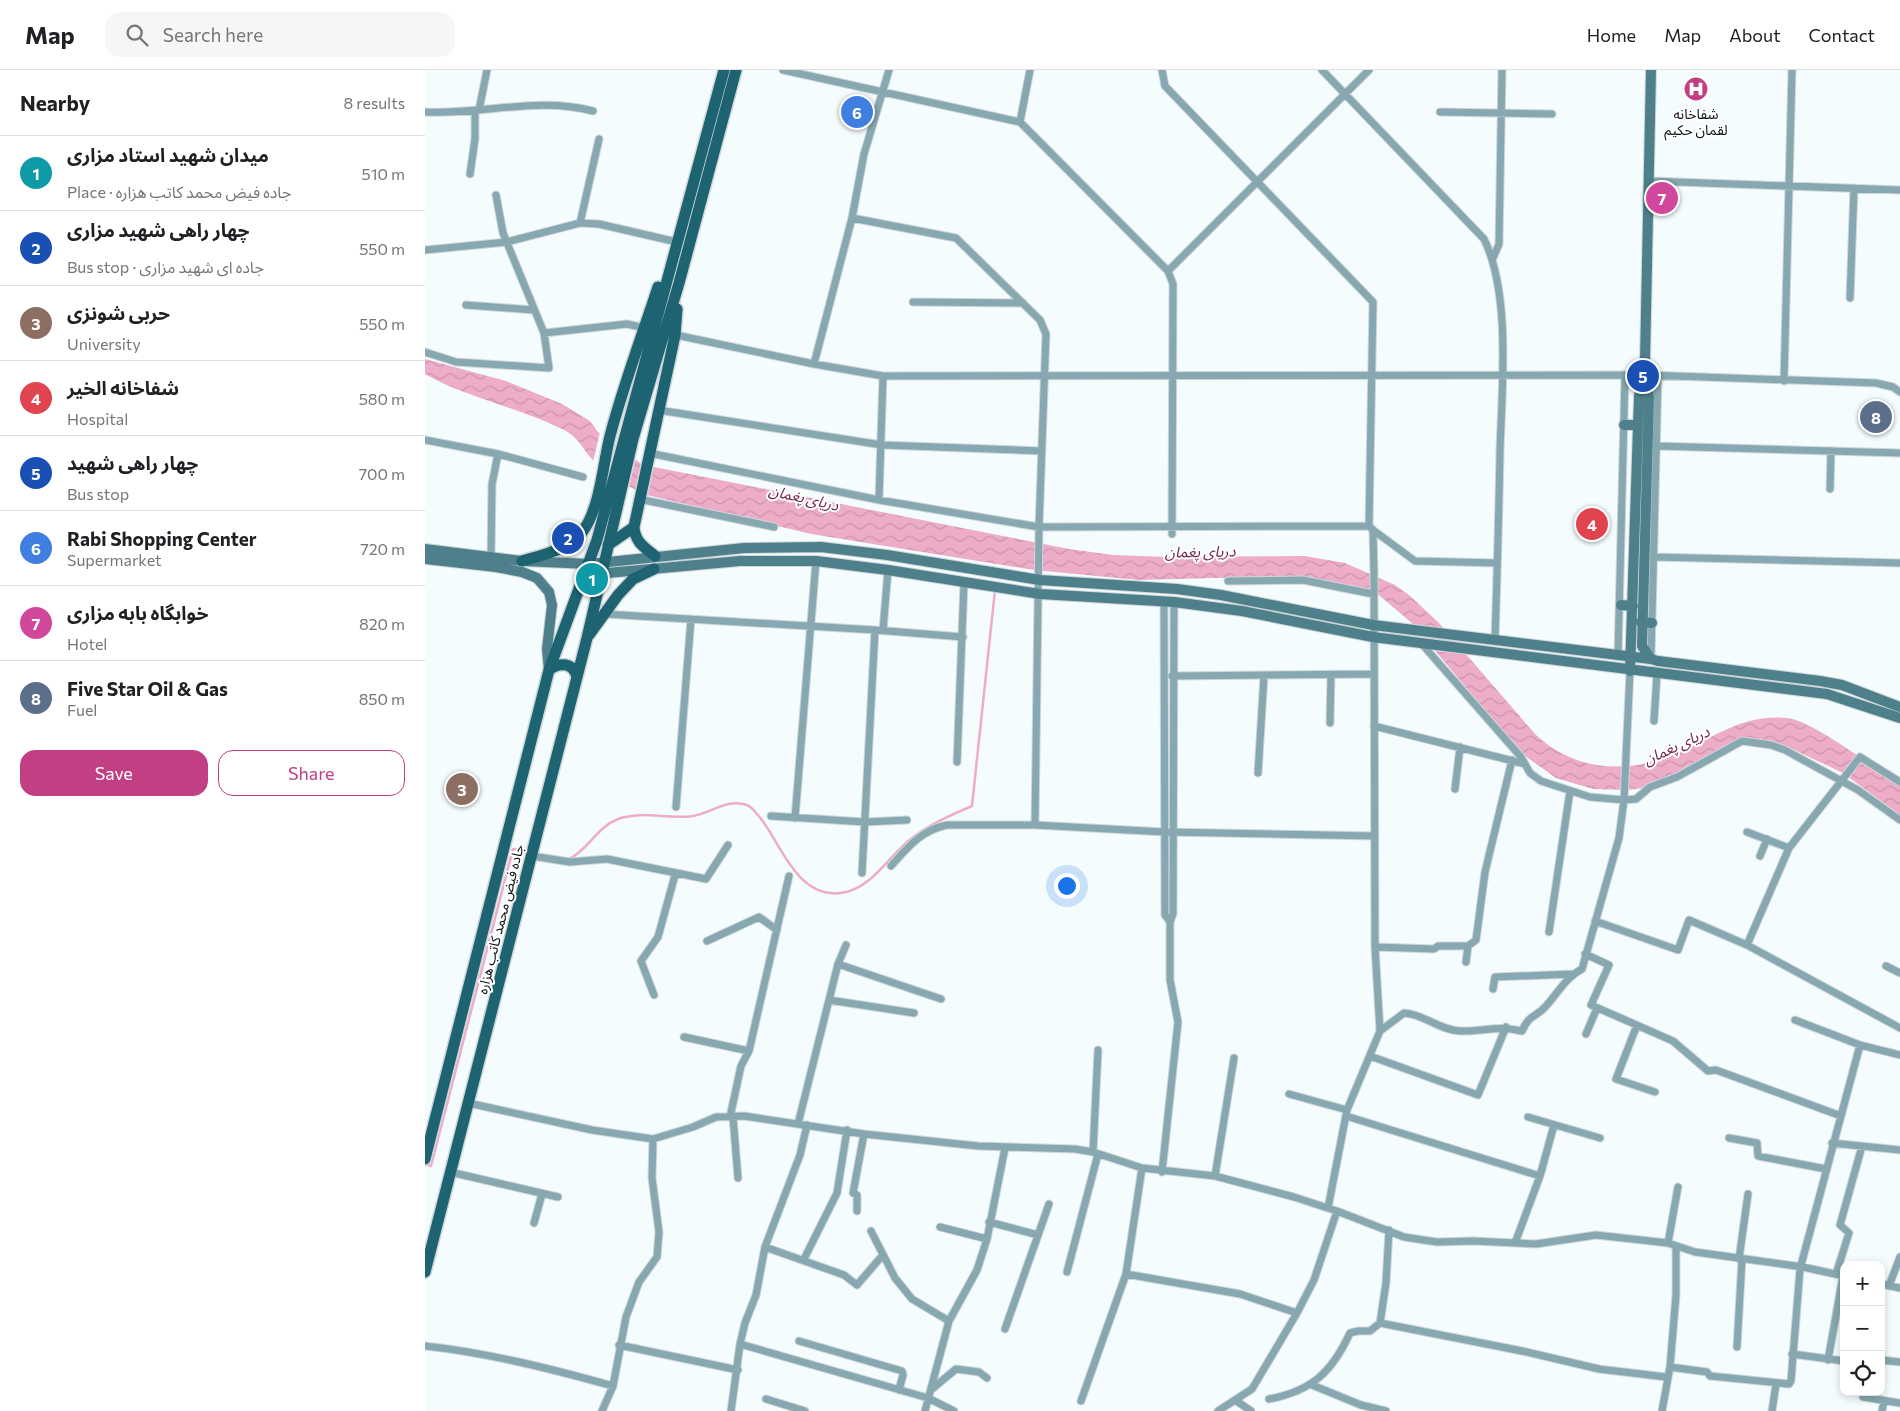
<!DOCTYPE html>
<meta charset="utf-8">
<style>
:root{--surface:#fff;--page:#f6f6f6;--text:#202124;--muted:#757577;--line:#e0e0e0;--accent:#c23f84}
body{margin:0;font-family:Commissioner,"Noto Sans Arabic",sans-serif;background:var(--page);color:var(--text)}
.controls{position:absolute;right:15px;bottom:15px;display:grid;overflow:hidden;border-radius:10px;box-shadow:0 2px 8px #0003}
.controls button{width:45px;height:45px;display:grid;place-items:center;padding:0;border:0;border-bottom:1px solid var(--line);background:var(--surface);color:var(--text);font:25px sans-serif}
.you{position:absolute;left:641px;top:815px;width:18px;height:18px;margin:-12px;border:4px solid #fff;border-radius:50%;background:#1a73e8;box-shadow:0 0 0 8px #1a73e833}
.badge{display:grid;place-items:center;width:32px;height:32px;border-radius:50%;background:var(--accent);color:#fff;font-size:16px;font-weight:700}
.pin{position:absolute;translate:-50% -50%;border:2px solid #fff;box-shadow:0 1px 5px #0006}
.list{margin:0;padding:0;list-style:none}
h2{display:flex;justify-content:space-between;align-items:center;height:65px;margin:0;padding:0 20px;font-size:21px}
h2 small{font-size:16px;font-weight:400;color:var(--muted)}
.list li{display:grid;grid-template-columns:32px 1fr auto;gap:15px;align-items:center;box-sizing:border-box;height:75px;padding:0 20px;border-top:1px solid var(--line)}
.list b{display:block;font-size:19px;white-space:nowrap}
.list p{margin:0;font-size:16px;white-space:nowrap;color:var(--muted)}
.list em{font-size:16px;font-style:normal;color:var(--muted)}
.actions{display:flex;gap:10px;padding:15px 20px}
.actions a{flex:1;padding:11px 0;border:1px solid var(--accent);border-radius:15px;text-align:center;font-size:18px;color:var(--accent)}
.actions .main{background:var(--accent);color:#fff}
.icon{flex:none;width:28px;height:28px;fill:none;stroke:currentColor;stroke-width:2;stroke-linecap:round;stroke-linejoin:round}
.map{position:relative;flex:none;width:1475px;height:1341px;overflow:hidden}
header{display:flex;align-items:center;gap:30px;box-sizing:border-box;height:70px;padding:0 25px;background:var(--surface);border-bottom:1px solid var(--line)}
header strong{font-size:24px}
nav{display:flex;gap:28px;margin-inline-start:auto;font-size:18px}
.search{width:350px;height:45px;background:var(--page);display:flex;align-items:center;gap:12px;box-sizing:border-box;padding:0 18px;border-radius:15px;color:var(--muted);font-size:19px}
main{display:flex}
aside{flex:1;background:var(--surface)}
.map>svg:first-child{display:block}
</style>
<header>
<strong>Map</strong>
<div class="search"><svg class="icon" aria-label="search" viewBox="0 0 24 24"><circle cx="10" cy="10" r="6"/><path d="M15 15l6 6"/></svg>Search here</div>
<nav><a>Home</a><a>Map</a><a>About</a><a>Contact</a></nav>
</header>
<main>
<aside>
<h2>Nearby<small>8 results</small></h2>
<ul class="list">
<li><span class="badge" style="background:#0f9aa8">1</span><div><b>میدان شهید استاد مزاری</b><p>Place · جاده فیض محمد کاتب هزاره</p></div><em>510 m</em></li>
<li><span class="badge" style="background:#1a4fb4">2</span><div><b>چهار راهی شهید مزاری</b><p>Bus stop · جاده ای شهید مزاری</p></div><em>550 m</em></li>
<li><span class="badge" style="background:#8d6e63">3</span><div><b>حربی شونزی</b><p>University</p></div><em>550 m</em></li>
<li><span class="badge" style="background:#e0444e">4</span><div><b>شفاخانه الخیر</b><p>Hospital</p></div><em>580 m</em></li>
<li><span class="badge" style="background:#1a4fb4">5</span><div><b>چهار راهی شهید</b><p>Bus stop</p></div><em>700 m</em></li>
<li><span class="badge" style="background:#3f7fe0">6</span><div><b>Rabi Shopping Center</b><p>Supermarket</p></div><em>720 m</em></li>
<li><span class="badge" style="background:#d1479c">7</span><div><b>خوابگاه بابه مزاری</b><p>Hotel</p></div><em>820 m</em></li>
<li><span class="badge" style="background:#5c6f8a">8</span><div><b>Five Star Oil &amp; Gas</b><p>Fuel</p></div><em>850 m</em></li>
</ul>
<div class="actions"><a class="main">Save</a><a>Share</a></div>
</aside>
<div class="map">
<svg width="1475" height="1341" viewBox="0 0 1475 1341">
<defs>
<pattern id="water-waves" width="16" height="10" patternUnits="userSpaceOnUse" patternTransform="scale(1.25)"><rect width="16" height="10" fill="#edadc8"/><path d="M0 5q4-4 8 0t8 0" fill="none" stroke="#ca94ab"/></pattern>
</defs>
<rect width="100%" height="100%" fill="#f5fcfe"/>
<path fill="url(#water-waves)" d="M0 289 81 311 137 334 165 351 173 362 215 393 229 397 644 479 688 485 743 487 880 486 920 493 970 515 984 525 1014 553 1111 665C1150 701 1200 704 1248 685 1289 669 1314 644 1362 648 1387 650 1451 699 1475 716V745L1418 703 1361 676 1341 672 1325 671 1271 692 1254 705 1218 718 1203 720 1168 719 1131 708 1103 688 1084 669 988 554 949 521 867 506 714 510 609 500 386 464 222 425C204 418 178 402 165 387 156 376 153 367 139 360 94 337 44 329 0 304Z"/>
<path fill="#f5fcfe" d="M175 362 211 387 203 421 168 392Z"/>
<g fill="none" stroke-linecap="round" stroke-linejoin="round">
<path stroke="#edadc8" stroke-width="2.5" d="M144 789C163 780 172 757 193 749 218 740 243 750 268 746 287 743 301 728 322 735 327 737 330 742 333 745 356 772 371 829 416 823 447 819 464 785 487 768 505 754 526 745 547 736L570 520
M3 1095 6 1096 88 779 103 780"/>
<defs>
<path id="street" d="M358 0 595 52 743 201 748 214 747 464
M737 0 740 16 948 232 944 456 948 460 949 503 950 877 955 961 922 1040 903 1138
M897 0 1059 169C1086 224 1077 318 1075 380 1074 443 1072 507 1070 570
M54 40 62 0
M0 42C56 45 113 26 168 41
M1015 42 1127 44
M595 52 605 0
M45 104 50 69V41
M1224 111 1475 120
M427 148 531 168 615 250 621 264 614 457 610 755
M155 153 174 69
M0 180 82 172 155 153 174 154 252 172
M1068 188 1074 174 1077 0
M743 201 944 0
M1425 228 1429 118
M488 232 598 233
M41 235 109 240
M119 263 202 254 220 258
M246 264 389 294 458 306 1222 305 1451 313 1468 317 1475 322
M0 282 31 292 124 298 119 263 78 163 71 125
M389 294 427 148 439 84 464 0
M1359 311 1367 0
M233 340 457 375 617 381
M0 370 73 384 158 407
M1231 376 1475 383
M224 383 454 430 614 457 944 456
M1405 419 1406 381
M214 429 349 457
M454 430 458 306
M948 460 990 491 1072 493
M1229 487 1475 493
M66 488 67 414 73 384
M803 511 878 510 948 524
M739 532 740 845 745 852
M179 544 450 560 538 567
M458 560 463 500
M996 573 1096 687 1105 703 1116 711 1165 727 1199 730 1211 729 1225 717 1252 707 1317 671 1346 675 1360 680 1433 720 1475 750
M1193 585 1200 305
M1226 588 1233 306
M747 606 949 604
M1229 651 1232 604
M905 653 906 605
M949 656 1100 694
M532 692 539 513
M833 703 839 606
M1030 719 1035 677
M251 737 266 549
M346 746 440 752 482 750
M370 748 391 491
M1322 762 1364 778
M107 786 145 792 182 789 281 809 303 775
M1335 786 1342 769
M466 796C482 778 496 760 522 755H610L740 762 950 766
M437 803 450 560
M1170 851 1253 880 1264 850 1322 875 1475 958
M1124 862 1145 721
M282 871 334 847 352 860
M1322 875 1364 778 1435 687 1475 712
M950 877 1009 879 1013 876H1043
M1160 884 1184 895 1166 935 1248 971 1283 1001 1291 1000 1416 1046
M1041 892 1043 876 1051 870 1060 802 1087 690
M413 894 516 929
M1461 896 1475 903
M1068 919 1070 907 1148 904
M229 925 216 891 233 867 250 805
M404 930 489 943
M1370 950 1435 975 1475 985
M1212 955 1191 1009 1230 1022
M955 961 979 943C999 944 1014 960 1035 961 1058 962 1071 955 1097 961 1105 943 1111 948 1121 936 1133 923 1141 907 1157 899L1194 768 1199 730 1205 601
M1161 964 1172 938
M259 967 324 981
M945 986 1053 1025 1081 957
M864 1024 922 1040
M43 1033 167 1060 228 1069 268 1057 291 1047 319 1046 439 1064 553 1076 650 1079 668 1082 717 1098 790 1106 869 1127 912 1141 979 1167 1012 1172 1048 1171 1111 1174 1171 1165 1243 1173 1270 1182 1378 1197 1419 1206
M921 1046 1115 1106
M305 1047 316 996 324 981 364 806
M308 1047 313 1108
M1103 1047 1175 1068
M373 1054 413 894 421 875
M1304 1068 1332 1073 1333 1086 1401 1099
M1407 1073 1475 1080
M668 1082 673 980
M25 1102 133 1127
M737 1102 753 952 745 910V852L748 844 749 532
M790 1106 809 988
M432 1141V1125L428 1123 439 1064
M564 1152 613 1165
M109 1153 117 1124
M515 1157 562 1169
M446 1161 470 1208 487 1229 524 1251
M1090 1173 1115 1106 1129 1055
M1243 1173 1253 1117
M340 1177 419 1205 432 1215 457 1186
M379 1189 412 1123 422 1060
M1314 1189 1323 1124
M642 1202 673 1084
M701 1204 815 1224 872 1243
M1411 1204 1424 1163 1415 1155 1437 1076
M1456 1214 1475 1218
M1464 1216 1475 1187
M955 1253 1097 1281 1174 1299 1241 1307
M580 1259 624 1134
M374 1271 477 1301 478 1305 474 1320
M315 1274 503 1328 529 1341
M194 1275 313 1300
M0 1276C64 1283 127 1299 188 1316
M1312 1277 1317 1189
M1367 1284 1419 1291
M1403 1290 1418 1206
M1456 1290 1475 1292
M1245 1297 1282 1302 1285 1306 1364 1314 1366 1311 1375 1199 1435 975
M887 1315 936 1335 961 1341
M507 1319 531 1299 554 1302 562 1308
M1438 1327 1475 1333
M341 1329 380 1341
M844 1329C887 1321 907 1302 925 1263L933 1261H945L955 1253 961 1213 964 1160
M810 1330 826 1341
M656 1331 701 1204 717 1098
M177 1341 188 1316 201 1247 214 1212 232 1187 234 1162 227 1108 228 1069
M306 1341 315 1274 320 1253 331 1225 340 1177 375 1085 382 1055
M500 1341 524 1251 552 1200 562 1169 580 1078
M793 1341 827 1319 872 1243 889 1210 912 1141
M1237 1341 1245 1297 1251 1225V1178
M1347 1341 1351 1314
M1457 1341 1459 1331"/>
<path id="secondary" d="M1226 0 1220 291 1224 327 1217 576 1226 589 1233 591 1395 611 1417 615 1475 637
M1199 355H1213
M0 479 97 491 164 494 319 478 396 477 462 485 615 510 752 519 796 525 948 555 1226 589
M0 489 71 497 97 502 112 508 124 522 127 535 122 579 124 600
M160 505 315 491H391L463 500 615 524 749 532 817 541 948 567 1402 624 1475 648
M1196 535 1208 536
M1216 552 1227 553
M1205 601 1214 327 1218 305"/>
<path id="primary" d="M183 475 209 457
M230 486C219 477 210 472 209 457L250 265 252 239
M97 491C117 485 146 479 158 461 175 438 178 394 185 366 198 316 217 266 233 217
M164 565 193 525 208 509 229 499
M124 600C134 592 148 592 152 607
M0 1089 124 600 172 470 299 0
M0 1202 162 568 208 369 254 213 311 0"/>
</defs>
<use href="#street" stroke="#cfd6d8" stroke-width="9"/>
<use href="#secondary" stroke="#cfd6d8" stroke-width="12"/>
<use href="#primary" stroke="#cfd6d8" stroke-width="14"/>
<use href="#street" stroke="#87a8b0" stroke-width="7"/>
<use href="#secondary" stroke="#4e808c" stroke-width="10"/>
<use href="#primary" stroke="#1d6372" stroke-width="11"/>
</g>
<defs>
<symbol id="hospital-disc" viewBox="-11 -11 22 22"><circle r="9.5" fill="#c23f84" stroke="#fff"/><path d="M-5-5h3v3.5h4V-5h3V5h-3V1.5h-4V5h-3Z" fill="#fff"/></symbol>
</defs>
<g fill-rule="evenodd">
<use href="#hospital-disc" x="1257" y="5" width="28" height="28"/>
</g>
<g text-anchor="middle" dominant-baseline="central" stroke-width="4" stroke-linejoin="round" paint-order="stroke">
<g font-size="14" fill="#0a1012" stroke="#fff">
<text x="1271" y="43">شفاخانه<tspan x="1271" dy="16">لقمان حکیم</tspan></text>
</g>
<g font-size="14" fill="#0a1012" stroke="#fff">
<text transform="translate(75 849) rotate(-76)">جاده فیض محمد کاتب هزاره</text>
</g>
<g font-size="15" font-style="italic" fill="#71264c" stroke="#fff">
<text transform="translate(379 427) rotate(13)">دریای پغمان</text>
<text transform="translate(775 481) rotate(-1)">دریای پغمان</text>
<text transform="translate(1251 675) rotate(-25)">دریای پغمان</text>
</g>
</g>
</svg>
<div class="controls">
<button>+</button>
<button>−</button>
<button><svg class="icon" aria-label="locate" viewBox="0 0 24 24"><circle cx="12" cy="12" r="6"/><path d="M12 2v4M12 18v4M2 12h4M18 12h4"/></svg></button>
</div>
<div class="you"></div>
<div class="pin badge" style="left:167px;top:509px;background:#0f9aa8">1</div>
<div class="pin badge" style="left:143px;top:468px;background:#1a4fb4">2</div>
<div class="pin badge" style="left:37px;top:719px;background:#8d6e63">3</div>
<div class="pin badge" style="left:1167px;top:454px;background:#e0444e">4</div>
<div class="pin badge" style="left:1218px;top:306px;background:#1a4fb4">5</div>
<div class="pin badge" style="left:432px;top:42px;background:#3f7fe0">6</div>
<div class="pin badge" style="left:1237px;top:128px;background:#d1479c">7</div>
<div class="pin badge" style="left:1451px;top:347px;background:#5c6f8a">8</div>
</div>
</main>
